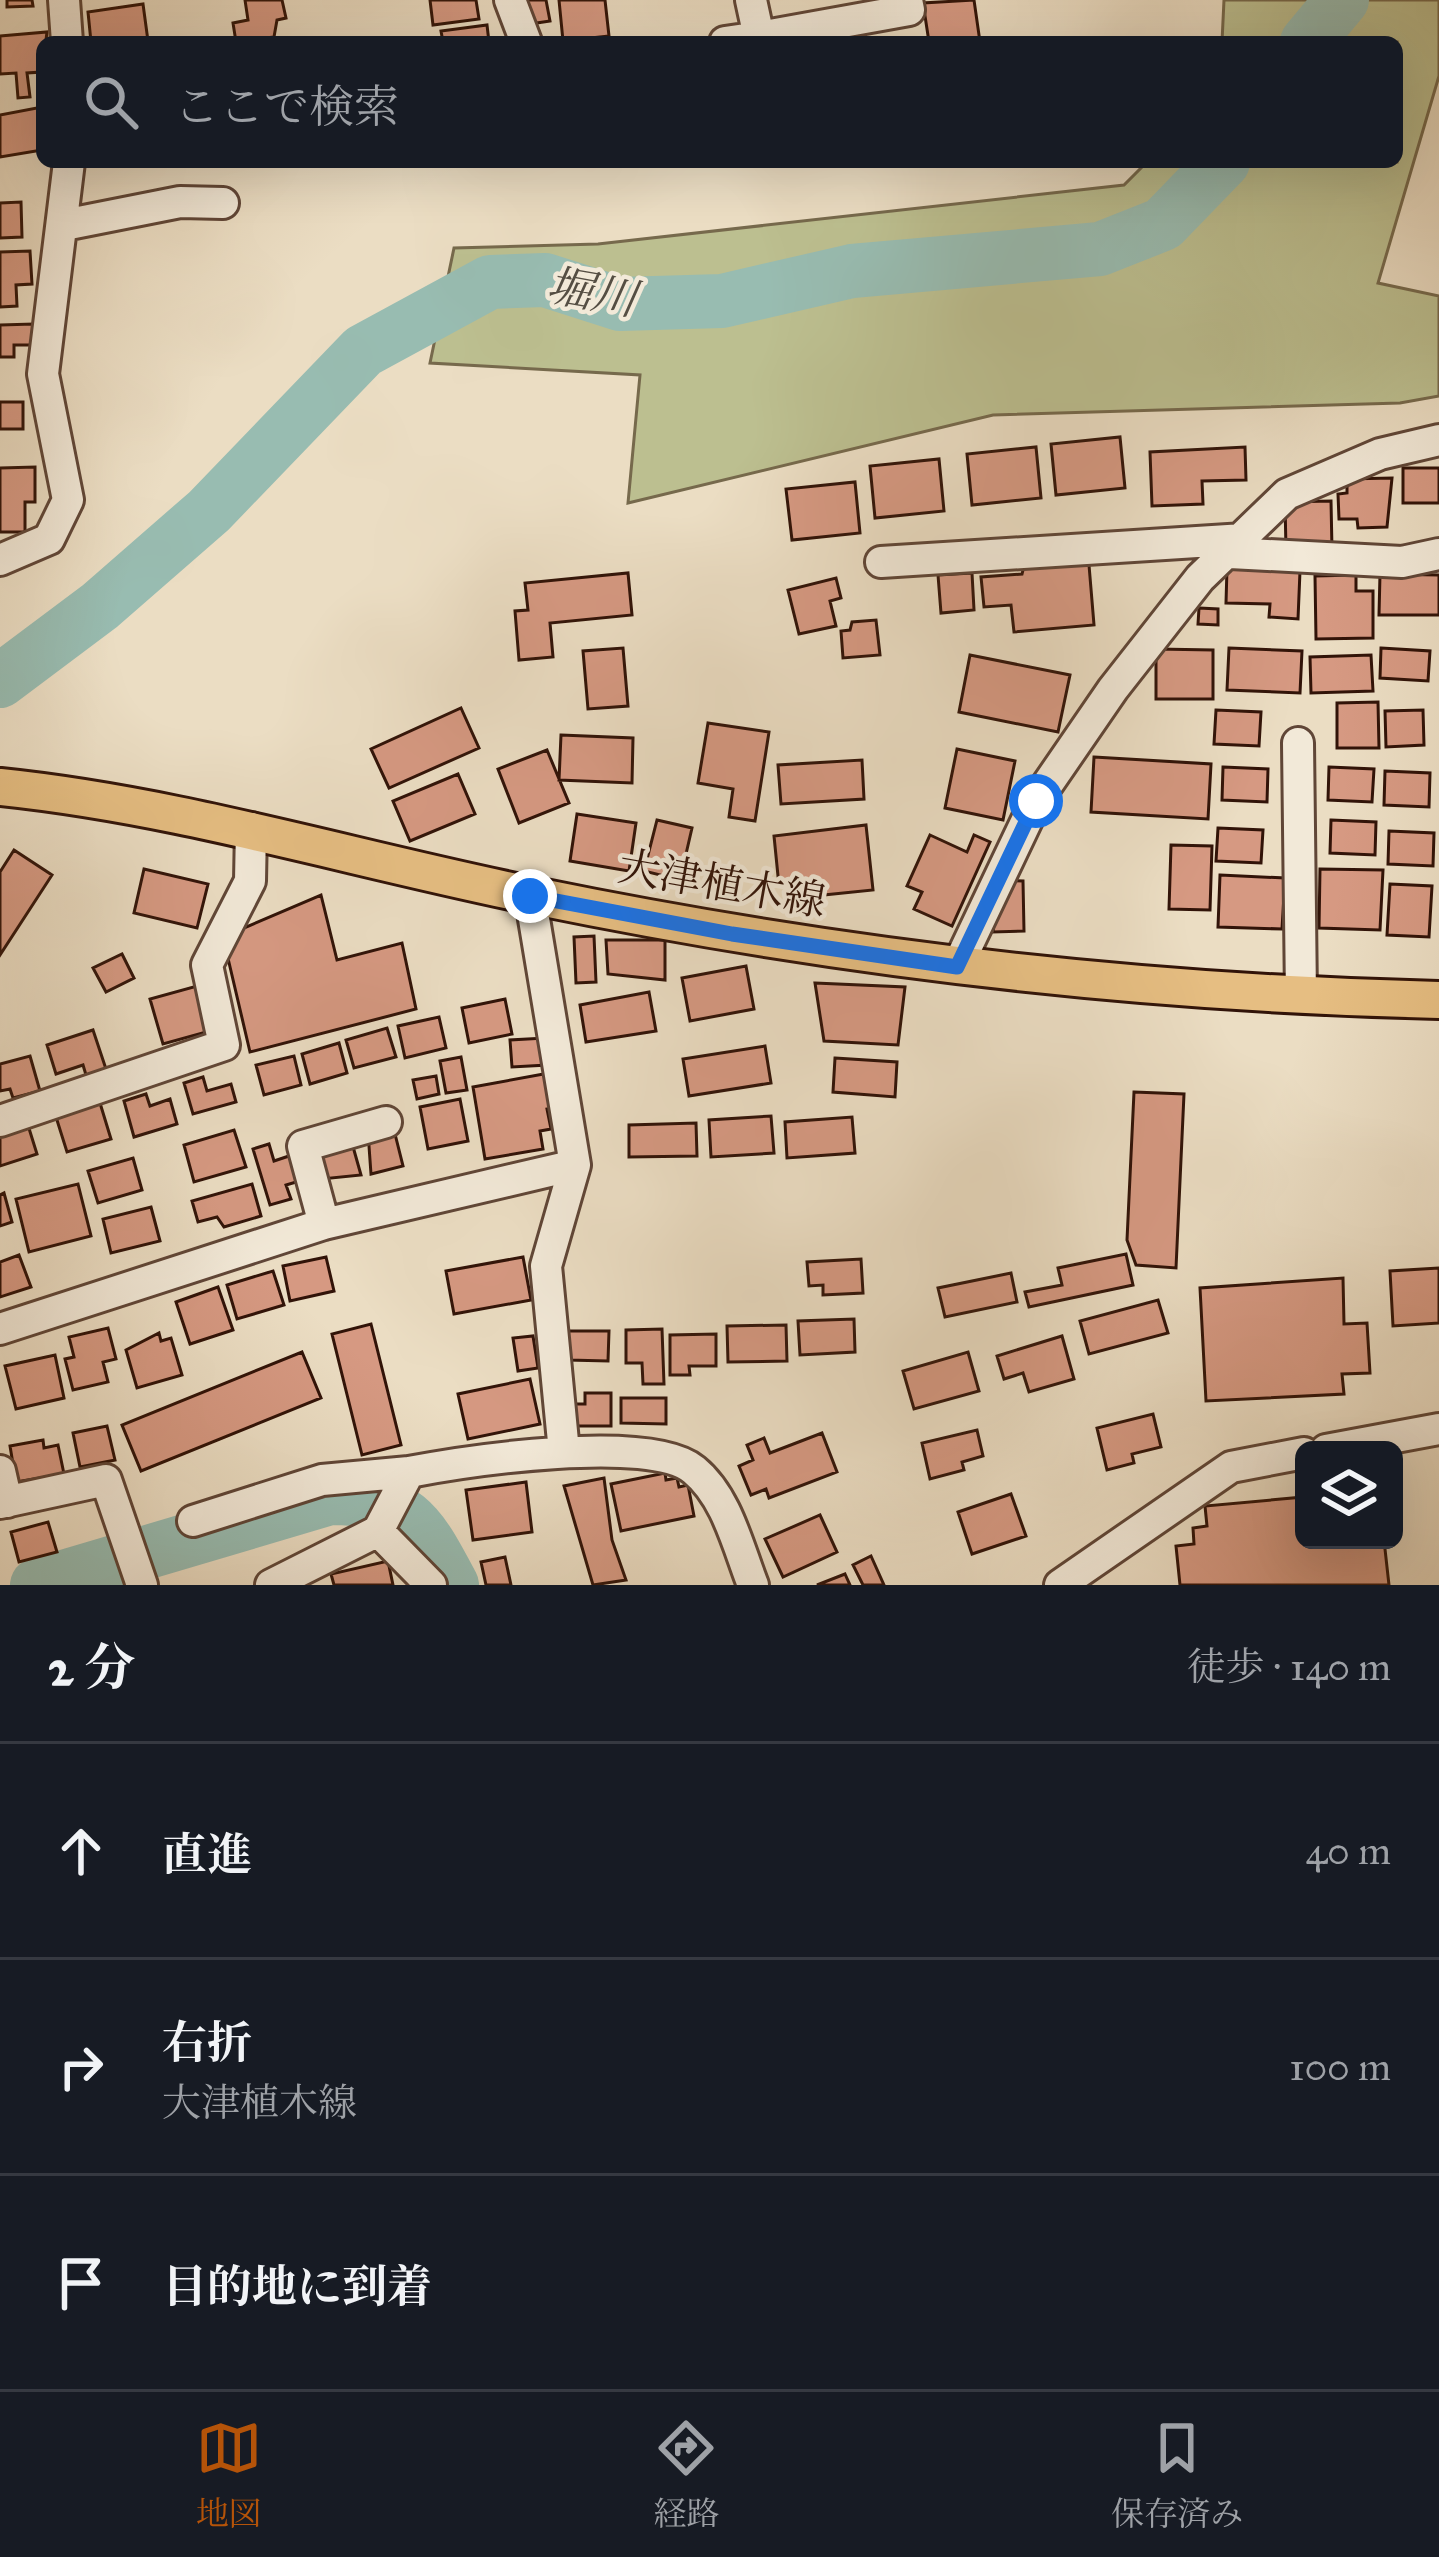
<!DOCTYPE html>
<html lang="ja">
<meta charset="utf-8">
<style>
:root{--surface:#171b24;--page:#20242c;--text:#f1f3f6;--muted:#9ea1a6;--line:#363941;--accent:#b45309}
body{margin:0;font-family:"IM FELL Great Primer","Noto Serif JP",serif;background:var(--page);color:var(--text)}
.controls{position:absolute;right:36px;bottom:36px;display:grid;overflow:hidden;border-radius:18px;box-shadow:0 12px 48px #0002}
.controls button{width:108px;height:108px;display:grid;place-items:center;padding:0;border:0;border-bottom:3px solid var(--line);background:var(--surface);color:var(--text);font:60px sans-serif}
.stop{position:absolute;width:36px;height:36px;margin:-27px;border:9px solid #1a73e8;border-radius:50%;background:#fff}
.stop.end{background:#1a73e8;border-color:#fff;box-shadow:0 3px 12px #0008}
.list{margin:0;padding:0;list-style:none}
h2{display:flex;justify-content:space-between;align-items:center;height:156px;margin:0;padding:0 48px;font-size:51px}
h2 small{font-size:39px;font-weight:400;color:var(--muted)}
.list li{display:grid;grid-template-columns:78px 1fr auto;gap:36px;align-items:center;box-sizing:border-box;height:216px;padding:0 48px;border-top:3px solid var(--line)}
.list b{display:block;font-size:45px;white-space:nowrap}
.list p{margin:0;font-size:39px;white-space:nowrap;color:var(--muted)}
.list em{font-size:39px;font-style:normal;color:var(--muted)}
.icon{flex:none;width:66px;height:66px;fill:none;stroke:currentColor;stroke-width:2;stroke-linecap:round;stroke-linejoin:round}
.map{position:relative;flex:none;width:1439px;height:1585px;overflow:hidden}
.search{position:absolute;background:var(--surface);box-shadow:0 12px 48px #0002;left:36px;right:36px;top:36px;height:132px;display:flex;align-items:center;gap:30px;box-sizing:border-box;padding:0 42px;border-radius:18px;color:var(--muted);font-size:45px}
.sheet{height:804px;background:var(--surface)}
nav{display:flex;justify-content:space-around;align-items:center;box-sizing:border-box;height:168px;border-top:3px solid var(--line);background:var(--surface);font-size:33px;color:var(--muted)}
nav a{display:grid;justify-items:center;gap:6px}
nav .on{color:var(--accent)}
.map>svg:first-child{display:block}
</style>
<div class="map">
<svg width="1439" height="1585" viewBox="0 0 1439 1585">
<rect width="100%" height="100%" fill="#ebddc3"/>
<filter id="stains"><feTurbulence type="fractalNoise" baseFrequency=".00167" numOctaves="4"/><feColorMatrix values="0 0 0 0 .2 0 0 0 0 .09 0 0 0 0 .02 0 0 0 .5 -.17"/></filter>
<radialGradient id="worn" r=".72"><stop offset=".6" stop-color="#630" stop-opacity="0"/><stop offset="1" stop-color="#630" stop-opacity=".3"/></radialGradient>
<path fill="#bcbf90" stroke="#76694c" stroke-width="3" d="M1224 0H1439V76L1378 283 1439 296V396L1400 403 993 415 628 503 640 375 430 363 454 248 598 244 1124 185 1147 162H1397V42H1222Z"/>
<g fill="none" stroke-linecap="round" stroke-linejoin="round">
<path stroke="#98bcb1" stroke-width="54" d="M1307 42 1342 0
M0 681 100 606 209 511 363 351 490 282 545 280 620 304 722 301 852 271 1100 249 1163 224 1223 162
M37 1585 330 1498C407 1498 419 1523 452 1585"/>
</g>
<path fill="#d69982" stroke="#311308" stroke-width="3" d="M7 0H32L33 6 7 7Z
M245 0H282L286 18 277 20 274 37 236 42 233 23 248 20Z
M430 0H476L479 19 433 25Z
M526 0H546L550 21 530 24Z
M559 0H605L609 36 563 41Z
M974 0 980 42H929L923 3Z
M143 4 148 41 91 42 88 12Z
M487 25 489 42H443L441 31Z
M47 32 42 72 27 73 30 97 18 98 16 73 0 74V36Z
M42 107V150L0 157V115Z
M21 202 22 237 0 238V203Z
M30 251 32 284 16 285 17 306 0 307V252Z
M33 324V345H14V357H0V325Z
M0 402H23V429H0Z
M1120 437 1125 488 1056 495 1051 444Z
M1036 447 1041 498 972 505 967 454Z
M1245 447 1246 480 1202 481 1203 504 1152 506 1150 452Z
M939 459 944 511 875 518 870 466Z
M35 467V502H25V532H0V468Z
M1403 468H1439V503H1403Z
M1392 478 1387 527 1358 528 1357 519H1339L1338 494 1347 493V479Z
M855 482 860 533 792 540 786 489Z
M1331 501 1332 549 1286 550 1285 502Z
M1088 553 1094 625 1014 632 1011 605 984 607 981 577 1022 574 1026 558Z
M1227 568 1300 571 1298 619 1269 617 1270 604 1226 603Z
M628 573 632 615 550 623 553 657 519 660 515 611 528 610 525 583Z
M972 573 974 610 941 613 938 575Z
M1380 574 1439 575V615H1379Z
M1356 575V591H1373V638L1316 639 1315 576Z
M836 578 841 598 830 601 836 626 799 634 788 590Z
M1199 608 1218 609V625L1198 624Z
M876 620 880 655 843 658 841 631 850 630 852 622Z
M623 648 628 706 588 709 583 651Z
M1229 648 1302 651 1300 693 1227 690Z
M1381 648 1430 651 1428 681 1380 678Z
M1156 649 1213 650V699H1156Z
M970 655 1070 675 1058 732 959 712Z
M1371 655 1373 691 1311 693 1310 657Z
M1378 702 1379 748H1337V703Z
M461 708 479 748 389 788 371 749Z
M1216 710 1261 712 1259 746 1214 744Z
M1423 710 1424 745 1386 747 1385 711Z
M708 723 769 732 755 821 729 817 733 789 698 783Z
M561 735 633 738 632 783 559 780Z
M957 749 1015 761 1003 820 945 808Z
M547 750 569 803 519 823 498 769Z
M1094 757 1211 764 1208 819 1091 812Z
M862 760 864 799 781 804 778 765Z
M1223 767 1268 769 1267 802 1222 800Z
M1329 767 1374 769 1372 802 1328 800Z
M1385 771 1430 773 1429 807 1384 805Z
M458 774 475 814 410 841 393 801Z
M577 814 636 823 629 871 570 861Z
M657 820 692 828 680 880 644 871Z
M1331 820 1376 822 1375 855 1330 853Z
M866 825 873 890 794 898 792 884 779 886 774 836Z
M1218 828 1263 830 1261 863 1216 861Z
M1389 831 1434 833 1433 866 1388 864Z
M930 835 967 852 974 835 990 842 952 926 914 909 922 892 907 886Z
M1171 845 1212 846 1210 910 1169 909Z
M14 850 52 875 0 955V872Z
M144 869 208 884 197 928 134 913Z
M1320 869 1383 870 1380 930 1319 928Z
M1220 875 1285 878 1282 929 1218 927Z
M999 880 1023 881 1024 931 993 932Z
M1390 884 1432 886 1429 937 1387 935Z
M321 895 337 960 402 943 416 1009 250 1052 223 937Z
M594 936 596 982 576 983 574 937Z
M606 940H665V980L608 974Z
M122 954 134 978 106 992 93 968Z
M746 966 754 1009 690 1021 682 978Z
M815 983 905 987 898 1045 824 1041Z
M197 986 210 1031 163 1044 150 999Z
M649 992 656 1031 586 1042 580 1005Z
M505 999 512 1034 469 1043 462 1008Z
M439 1017 446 1048 405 1058 398 1026Z
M387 1028 396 1057 354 1068 346 1040Z
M93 1030 106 1069 86 1075 83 1065 56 1074 47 1045Z
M545 1038 547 1065 512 1067 510 1040Z
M339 1043 347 1073 310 1084 302 1054Z
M765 1046 771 1083 689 1096 683 1059Z
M30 1056 40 1091 13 1098 10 1089 0 1091V1064Z
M294 1056 301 1085 264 1095 256 1065Z
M461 1057 467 1090 446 1093 440 1061Z
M835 1058 897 1062 895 1097 833 1092Z
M549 1073 555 1108 547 1109 551 1129 540 1131 543 1149 485 1159 473 1087Z
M436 1076 439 1094 417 1099 413 1080Z
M203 1077 207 1091 231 1084 236 1102 193 1114 184 1083Z
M1134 1092 1184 1094 1176 1268 1136 1265 1127 1240Z
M146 1094 150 1106 170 1099 177 1124 134 1137 124 1101Z
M460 1099 468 1141 428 1149 420 1107Z
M100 1103 111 1139 67 1152 56 1117Z
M771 1116 774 1153 711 1157 709 1120Z
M852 1117 855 1153 787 1158 785 1122Z
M27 1122 37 1154 0 1166V1131Z
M696 1123 697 1156 629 1157V1125Z
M393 1126 403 1166 371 1174 368 1132Z
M234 1130 246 1167 194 1182 184 1145Z
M350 1136 361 1175 322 1179 313 1145Z
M269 1144 274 1161 295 1154 303 1180 286 1185 291 1199 270 1205 253 1149Z
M133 1158 142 1190 98 1203 88 1171Z
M78 1184 91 1236 29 1252 16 1199Z
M252 1184 261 1216 224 1227 217 1217 198 1222 192 1201Z
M4 1193 12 1222 0 1226V1195Z
M151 1207 160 1241 111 1253 103 1219Z
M1126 1254 1133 1285 1029 1307 1025 1292 1062 1285 1058 1268Z
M19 1255 31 1287 0 1297V1262Z
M326 1257 334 1291 290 1301 283 1266Z
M523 1257 531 1300 454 1314 446 1271Z
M861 1259 863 1293 823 1295V1285L809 1286 807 1262Z
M1439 1268V1323L1393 1326 1390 1271Z
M273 1271 284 1305 237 1319 227 1285Z
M1011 1273 1017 1302 945 1317 938 1288Z
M1343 1278 1344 1324 1367 1323 1370 1373 1342 1374 1344 1394 1206 1401 1200 1288Z
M218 1287 233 1330 190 1344 176 1302Z
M1158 1300 1168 1333 1089 1354 1080 1321Z
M854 1319 855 1352 800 1355 798 1321Z
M371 1324 401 1445 362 1455 332 1334Z
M786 1325 787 1361 728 1362 727 1326Z
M108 1328 116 1359 103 1362 108 1382 73 1390 65 1359 74 1357 69 1337Z
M662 1329 664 1384H643L642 1363H626V1330Z
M568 1331H609L608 1361 568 1360Z
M159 1333 161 1341 171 1338 182 1375 137 1388 126 1350Z
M716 1334V1366H689L690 1375H670V1335Z
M533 1336 538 1368 518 1371 513 1338Z
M1062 1336 1074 1379 1029 1392 1023 1373 1004 1379 997 1356Z
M302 1352 321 1398 141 1471 122 1425Z
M968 1352 979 1391 914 1409 903 1371Z
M55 1355 64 1398 16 1409 5 1366Z
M530 1379 540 1424 468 1439 458 1394Z
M585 1393H611V1426H573V1404H585Z
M621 1398H666V1424L621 1423Z
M1153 1414 1161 1447 1132 1454 1134 1463 1107 1470 1097 1428Z
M107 1426 115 1460 80 1467 73 1433Z
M977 1430 983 1456 962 1462 964 1470 930 1479 922 1443Z
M822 1433 837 1472 769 1498 766 1489 751 1495 739 1466 753 1460 747 1445 764 1438 770 1453Z
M43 1440 44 1448 58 1445 64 1474 16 1482 10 1446Z
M665 1473 666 1480 677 1478 679 1487 688 1485 694 1516 621 1531 611 1484Z
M604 1478 612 1540 626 1580 593 1585 564 1486Z
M526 1482 532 1532 473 1540 466 1490Z
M1011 1494 1026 1536 972 1554 958 1512Z
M1304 1497V1540H1384L1389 1585H1180L1176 1546 1194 1544 1193 1528 1207 1526 1205 1506Z
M820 1515 837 1552 783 1577 765 1539Z
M48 1522 57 1552 19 1562 11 1532Z
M871 1556 884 1585H863L853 1565Z
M505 1557 511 1585H486L481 1562Z
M388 1561 393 1585H334L331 1574Z
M845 1574 850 1585H817Z"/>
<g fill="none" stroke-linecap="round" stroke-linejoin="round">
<defs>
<path id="minor" d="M64 0 67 42
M510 0 526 42
M759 37 909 10 907 0
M725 42 759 37 751 0
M64 225 180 202 223 203
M1230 553 1402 562 1439 554
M0 560 49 539 68 500 43 374 69 162
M881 562 1244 539
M1298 743 1301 997
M530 895 575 1165 546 1266 564 1452
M957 967 1036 801 1113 689 1200 578 1287 494 1380 454 1439 440
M0 1121 224 1045 207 965 250 881 251 828
M324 1224 303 1146 386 1122
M0 1329 324 1224 575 1165
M1326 1450 1439 1429
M0 1471 7 1502
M0 1503 106 1480 142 1585
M193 1521 322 1480 409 1472
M378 1531 431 1585
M271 1585 378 1531 409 1472C467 1461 650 1433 694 1470 727 1497 738 1547 753 1585
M1060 1585 1231 1467 1304 1453"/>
<path id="major" d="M0 787C183 806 356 860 535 896 833 957 1135 993 1439 1000"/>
</defs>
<use href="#minor" stroke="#604637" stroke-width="36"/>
<use href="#major" stroke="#311308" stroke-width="42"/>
<use href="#minor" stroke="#f2e9d8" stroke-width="30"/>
<use href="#major" stroke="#e6be82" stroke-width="36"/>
</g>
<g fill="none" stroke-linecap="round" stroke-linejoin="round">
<path stroke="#1a73e8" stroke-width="15" d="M530 896 732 934 957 967 1036 801"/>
</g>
<g text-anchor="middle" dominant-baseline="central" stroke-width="9" stroke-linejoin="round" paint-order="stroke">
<g font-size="42" fill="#311308" stroke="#f2e9d8">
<text transform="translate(722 884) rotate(10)">大津植木線</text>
</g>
<g font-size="45" font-style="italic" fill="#554e43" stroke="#f2e9d8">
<text transform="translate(592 292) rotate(10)">堀川</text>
</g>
</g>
<rect width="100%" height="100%" filter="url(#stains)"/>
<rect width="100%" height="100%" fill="url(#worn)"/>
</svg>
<div class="controls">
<button><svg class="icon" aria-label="layers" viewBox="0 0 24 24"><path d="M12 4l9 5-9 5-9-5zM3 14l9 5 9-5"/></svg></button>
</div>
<div class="stop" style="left:1036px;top:801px"></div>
<div class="stop end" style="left:530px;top:896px"></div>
<div class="search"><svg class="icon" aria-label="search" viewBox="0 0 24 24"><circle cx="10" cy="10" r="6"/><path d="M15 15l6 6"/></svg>ここで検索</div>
</div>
<section class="sheet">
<h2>2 分<small>徒歩 · 140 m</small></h2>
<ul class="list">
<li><svg class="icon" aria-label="ahead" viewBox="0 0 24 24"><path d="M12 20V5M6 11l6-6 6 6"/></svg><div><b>直進</b></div><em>40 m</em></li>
<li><svg class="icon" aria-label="right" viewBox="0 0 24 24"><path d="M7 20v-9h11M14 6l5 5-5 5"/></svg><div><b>右折</b><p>大津植木線</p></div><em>100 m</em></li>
<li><svg class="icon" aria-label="arrive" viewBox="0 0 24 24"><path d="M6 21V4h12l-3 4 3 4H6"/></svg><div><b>目的地に到着</b></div></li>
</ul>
</section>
<nav>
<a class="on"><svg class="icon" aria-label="map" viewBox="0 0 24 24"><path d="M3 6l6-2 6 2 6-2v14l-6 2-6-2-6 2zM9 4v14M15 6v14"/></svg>地図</a>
<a><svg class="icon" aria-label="directions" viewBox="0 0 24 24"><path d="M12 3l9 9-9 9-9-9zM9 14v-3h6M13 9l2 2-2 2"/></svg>経路</a>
<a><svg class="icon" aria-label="saved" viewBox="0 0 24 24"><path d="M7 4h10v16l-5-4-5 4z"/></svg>保存済み</a>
</nav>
